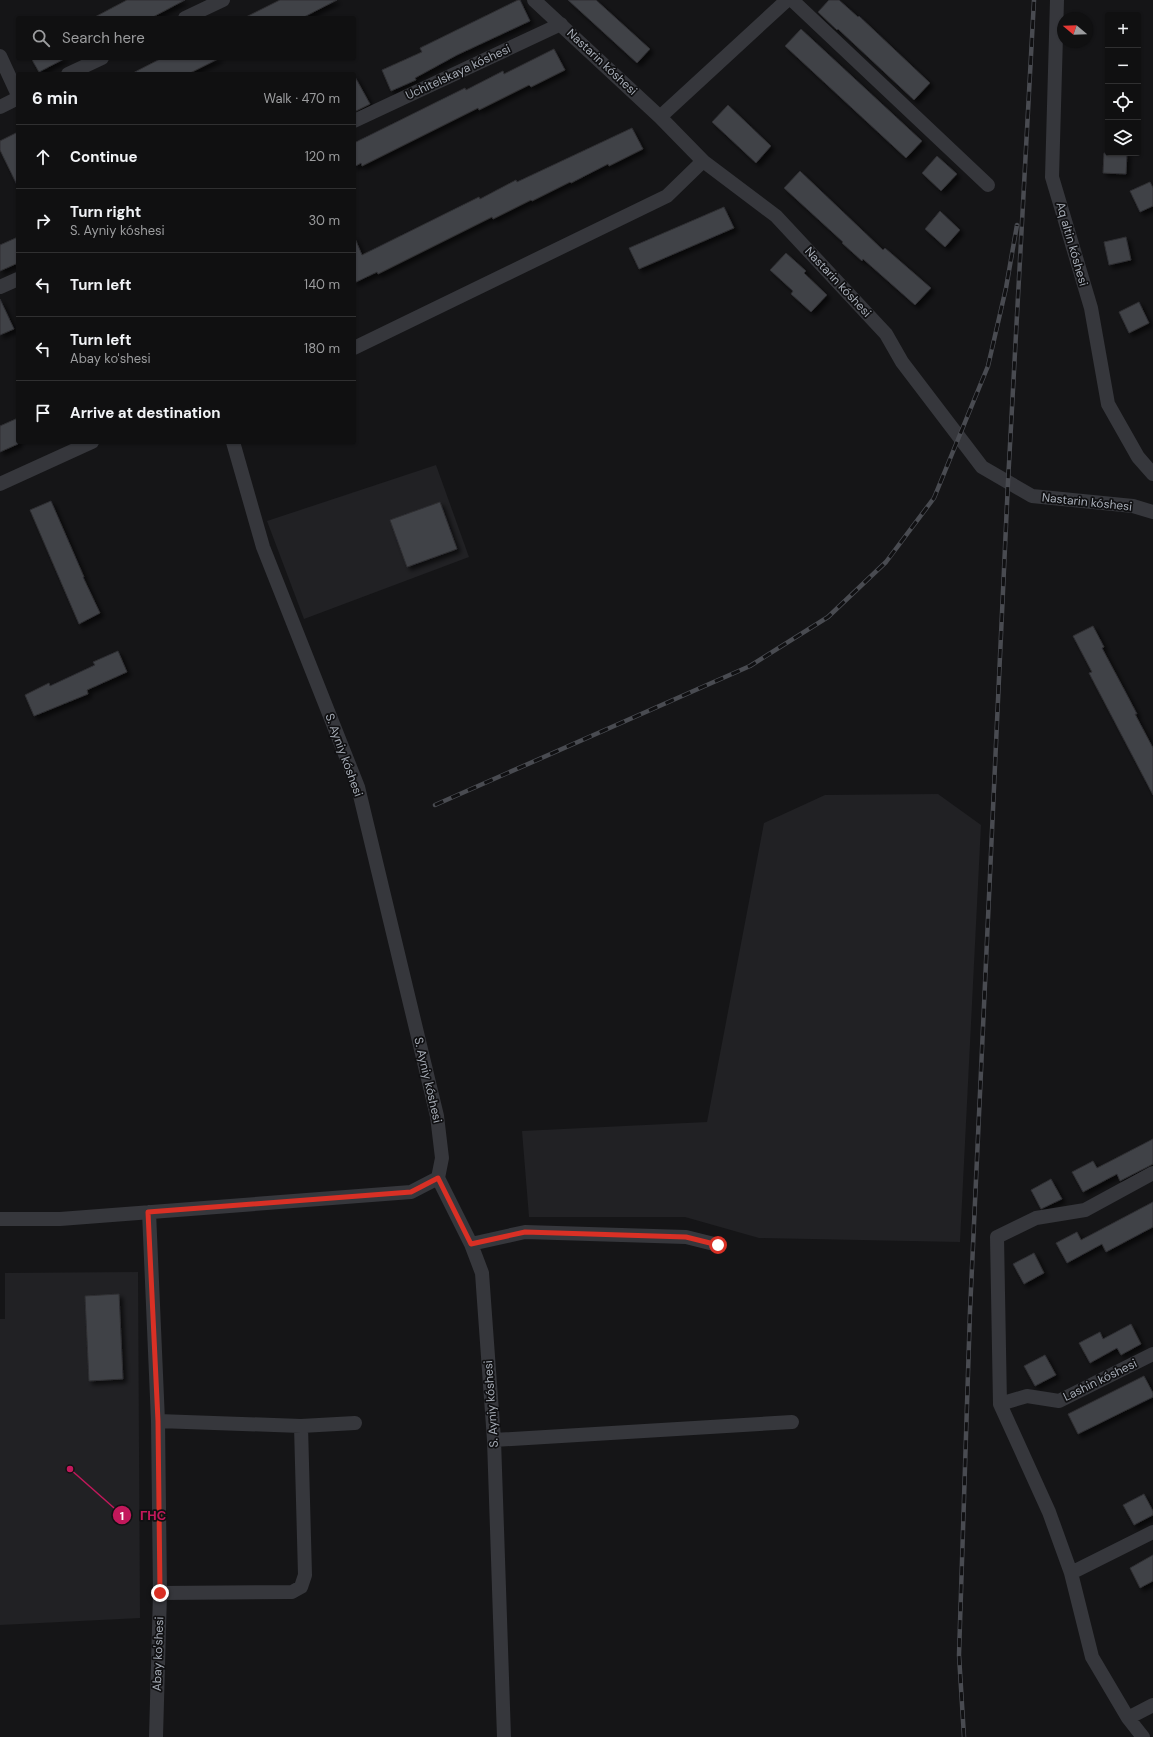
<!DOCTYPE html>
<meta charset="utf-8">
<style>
:root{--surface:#101011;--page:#1e1e1f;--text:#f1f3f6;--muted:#9c9d9f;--line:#303031}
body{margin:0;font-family:"DM Sans",sans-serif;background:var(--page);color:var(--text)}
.controls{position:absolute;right:12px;top:12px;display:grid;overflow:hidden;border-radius:4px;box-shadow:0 1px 3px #0004}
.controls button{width:36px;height:36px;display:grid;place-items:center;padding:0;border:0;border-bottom:1px solid var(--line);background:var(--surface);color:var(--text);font:20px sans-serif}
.compass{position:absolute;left:1057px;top:12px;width:36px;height:36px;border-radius:50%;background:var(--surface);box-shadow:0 1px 3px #0004;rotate:289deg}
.stop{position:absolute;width:12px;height:12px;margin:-9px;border:3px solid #d93025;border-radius:50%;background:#fff}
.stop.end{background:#d93025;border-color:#fff;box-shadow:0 1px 4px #0008}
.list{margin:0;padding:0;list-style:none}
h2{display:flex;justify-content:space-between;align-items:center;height:52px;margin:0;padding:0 16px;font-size:17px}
h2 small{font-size:13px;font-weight:400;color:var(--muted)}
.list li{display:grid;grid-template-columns:26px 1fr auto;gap:12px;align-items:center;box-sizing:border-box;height:64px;padding:0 16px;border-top:1px solid var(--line)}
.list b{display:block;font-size:15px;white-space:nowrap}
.list p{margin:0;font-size:13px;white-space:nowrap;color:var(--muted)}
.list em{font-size:13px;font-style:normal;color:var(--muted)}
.icon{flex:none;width:22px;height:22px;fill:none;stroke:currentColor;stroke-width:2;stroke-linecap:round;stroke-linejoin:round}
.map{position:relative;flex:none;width:1153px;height:1737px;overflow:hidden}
.search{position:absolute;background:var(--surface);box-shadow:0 1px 3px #0004;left:16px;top:16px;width:340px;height:44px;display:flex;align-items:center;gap:10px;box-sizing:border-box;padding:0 14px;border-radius:4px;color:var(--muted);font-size:15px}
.panel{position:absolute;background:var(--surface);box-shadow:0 1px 3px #0004;left:16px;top:72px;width:340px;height:372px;border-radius:4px}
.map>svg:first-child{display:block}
</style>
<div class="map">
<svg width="1153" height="1737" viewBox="0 0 1153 1737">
<defs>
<filter id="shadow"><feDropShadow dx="3.5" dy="3.5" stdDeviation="2" flood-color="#0009"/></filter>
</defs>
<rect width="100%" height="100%" fill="#151517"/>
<path fill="#212124" d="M436 465 469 557 304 619 267 521Z
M938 794 981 825 960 1242 759 1238 685 1217H529L522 1131 707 1122 764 823 825 795Z
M138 1272 140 1618 0 1625V1319H5V1273Z"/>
<path fill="#414347" stroke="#2f2f33" filter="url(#shadow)" d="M127 0H185L151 18H93Z
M280 0H337L302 18H244Z
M518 0H520L530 21 457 55 415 78 416 80 391 91 382 70 422 52 420 48Z
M568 0H596L650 49 637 63Z
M829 0H839L858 17 859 16 930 83 914 100 838 29 837 30 818 12Z
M801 29 922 141 906 158 785 46Z
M554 49 565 70 531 87 529 85 479 110 478 108 362 166 361 163 354 167V143L465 88 466 90 503 71 504 74Z
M31 58H66L39 72Z
M162 58H220L188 74H131Z
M354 75 370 104 354 112Z
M728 105 771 146 756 163 712 122Z
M632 128 643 149 609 166 608 164 571 183 570 182 532 201 531 200 493 219 492 217 378 274 377 272 354 283V236L362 255 479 197 480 199 516 180 517 182Z
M18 132V187L0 150V141Z
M1104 153H1127L1126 174 1103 173Z
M937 156 957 174 941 191 922 173Z
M800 171 883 250 885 248 931 288 915 305 863 259 862 261 842 243 843 242 784 188Z
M1150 182 1153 188V206L1140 212 1130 191Z
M724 207 734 228 639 269 629 248Z
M940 211 960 230 945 247 925 229Z
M18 237V263L0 271V245Z
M1126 237 1131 260 1109 265 1104 242Z
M786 253 806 271 804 273 827 295 811 312 791 294 793 291 770 270Z
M0 299 14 329 0 335Z
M1139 302 1149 323 1129 333 1119 312Z
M18 418V444L0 452V426Z
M51 501 84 577H83L100 613 79 624 30 510Z
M440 502 457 549 407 567 390 520Z
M1093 626 1104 647 1102 648 1126 693 1137 714H1135L1153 748V795L1089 673 1092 672 1073 636Z
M118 651 127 672 87 690 88 694 34 716 25 695 49 683 50 686 95 665 93 662Z
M1153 1139V1164L1120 1181 1117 1174 1083 1192 1072 1172 1093 1161 1097 1168Z
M1051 1179 1062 1199 1041 1209 1031 1190Z
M1153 1202V1227L1106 1252 1102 1244 1067 1263 1056 1243 1077 1232 1081 1240Z
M1034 1253 1044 1273 1024 1284 1013 1264Z
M119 1294 123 1379 89 1381 85 1296Z
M1131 1324 1141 1344 1121 1355 1117 1348 1090 1363 1079 1343 1100 1332 1103 1339Z
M1045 1355 1056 1375 1035 1386 1024 1366Z
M1144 1376 1153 1393V1397L1078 1434 1068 1414Z
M1144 1494 1153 1511V1515L1134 1525 1123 1505Z
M1153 1555V1581L1140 1588 1130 1568Z"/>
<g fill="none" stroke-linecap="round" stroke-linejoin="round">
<path stroke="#36373c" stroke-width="14" d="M534 0 660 117 703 161 776 216 886 334 902 362 982 467 1032 496 1133 506 1153 512
M792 0 988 185
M1057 0 1052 177 1091 308 1108 404 1138 457 1153 474
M185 18 223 0
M0 56 18 95
M68 74 102 58
M0 107 18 98
M660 117 787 0
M354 121 561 24
M0 287 18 279
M354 348 667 196 703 161
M233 442 263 547 358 787 437 1116 442 1158 438 1178 471 1244 482 1273 494 1440 504 1737
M0 484 92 442
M149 1212 158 1421 160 1593 156 1737
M0 1219H60L411 1192 438 1178
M471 1244 525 1232 686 1237 718 1245
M1000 1404 1027 1396 1059 1401 1153 1354
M158 1421 301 1426 355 1423
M494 1440 792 1422
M1071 1573 1153 1532
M160 1593 292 1592 301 1587 305 1575 301 1426
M1128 1718 1153 1705
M1143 1737 1128 1718 1092 1657 1071 1573 1049 1512 1000 1404 997 1237 1036 1218 1085 1210 1153 1173"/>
<defs>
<path id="rail" d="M435 805 750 666 828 617 886 562 934 498 988 366 1006 288 1017 225
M964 1737 959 1655 970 1311 1008 482 1034 0"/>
</defs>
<use href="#rail" stroke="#494b51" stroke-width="4.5"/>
<use href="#rail" stroke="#101012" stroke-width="3" stroke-dasharray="9" stroke-linecap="butt"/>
</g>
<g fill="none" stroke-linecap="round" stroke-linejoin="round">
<path stroke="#d93025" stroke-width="5" d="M160 1593 158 1421 148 1212 411 1192 438 1178 471 1244 525 1232 686 1237 718 1245"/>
</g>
<g text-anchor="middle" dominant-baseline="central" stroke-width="3.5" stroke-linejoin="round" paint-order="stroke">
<g font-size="12" fill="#a7adb7" stroke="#101012">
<text transform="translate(602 62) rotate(43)">Nastarin kóshesi</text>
<text transform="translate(458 72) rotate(-25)">Uchitelskaya kóshesi</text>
<text transform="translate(1072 244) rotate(74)">Aq altin kóshesi</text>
<text transform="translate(838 282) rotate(47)">Nastarin kóshesi</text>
<text transform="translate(1087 502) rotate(6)">Nastarin kóshesi</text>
<text transform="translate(344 755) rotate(70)">S. Ayniy kóshesi</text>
<text transform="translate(428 1080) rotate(77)">S. Ayniy kóshesi</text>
<text transform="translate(1100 1380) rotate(-26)">Lashin kóshesi</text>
<text transform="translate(491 1404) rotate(-94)">S. Ayniy kóshesi</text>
<text transform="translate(158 1654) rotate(-88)">Abay ko'shesi</text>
</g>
</g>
<path fill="none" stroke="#c2185b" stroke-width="1.5" d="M70 1469L122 1515"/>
<g fill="#c2185b" stroke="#101012" stroke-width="1.5">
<circle cx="70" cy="1469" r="4"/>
<circle cx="122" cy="1515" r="10"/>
</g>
<g font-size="12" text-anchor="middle" font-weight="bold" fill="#fff">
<text x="122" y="1520">1</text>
</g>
<g font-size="13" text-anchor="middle" font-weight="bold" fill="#c2185b" stroke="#101012" stroke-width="3.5" stroke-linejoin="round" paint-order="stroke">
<text x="153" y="1520">ГНС</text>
</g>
</svg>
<div class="controls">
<button>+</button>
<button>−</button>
<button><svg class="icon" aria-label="locate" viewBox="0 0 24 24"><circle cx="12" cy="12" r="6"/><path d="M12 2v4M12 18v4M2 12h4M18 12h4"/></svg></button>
<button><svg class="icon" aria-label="layers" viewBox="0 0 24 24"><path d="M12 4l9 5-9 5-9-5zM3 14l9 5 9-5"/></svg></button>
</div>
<svg class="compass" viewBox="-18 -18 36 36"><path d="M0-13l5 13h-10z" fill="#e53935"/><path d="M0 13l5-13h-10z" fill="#9c9d9f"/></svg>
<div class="stop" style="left:718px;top:1245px"></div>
<div class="stop end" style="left:160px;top:1593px"></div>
<div class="search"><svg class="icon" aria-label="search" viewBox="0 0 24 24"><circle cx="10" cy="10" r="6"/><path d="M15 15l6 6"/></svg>Search here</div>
<section class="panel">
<h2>6 min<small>Walk · 470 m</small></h2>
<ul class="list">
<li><svg class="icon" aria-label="ahead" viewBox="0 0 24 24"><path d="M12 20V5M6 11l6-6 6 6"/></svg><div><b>Continue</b></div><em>120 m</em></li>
<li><svg class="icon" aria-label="right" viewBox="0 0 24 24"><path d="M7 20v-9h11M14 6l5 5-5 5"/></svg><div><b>Turn right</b><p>S. Ayniy kóshesi</p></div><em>30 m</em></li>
<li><svg class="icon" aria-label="left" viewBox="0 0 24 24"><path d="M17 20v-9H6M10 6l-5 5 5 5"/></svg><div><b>Turn left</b></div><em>140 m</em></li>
<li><svg class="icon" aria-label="left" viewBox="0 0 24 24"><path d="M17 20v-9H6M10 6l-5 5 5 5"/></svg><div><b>Turn left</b><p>Abay ko'shesi</p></div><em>180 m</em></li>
<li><svg class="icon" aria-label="arrive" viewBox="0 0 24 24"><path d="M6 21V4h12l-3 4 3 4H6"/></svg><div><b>Arrive at destination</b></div></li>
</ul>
</section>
</div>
